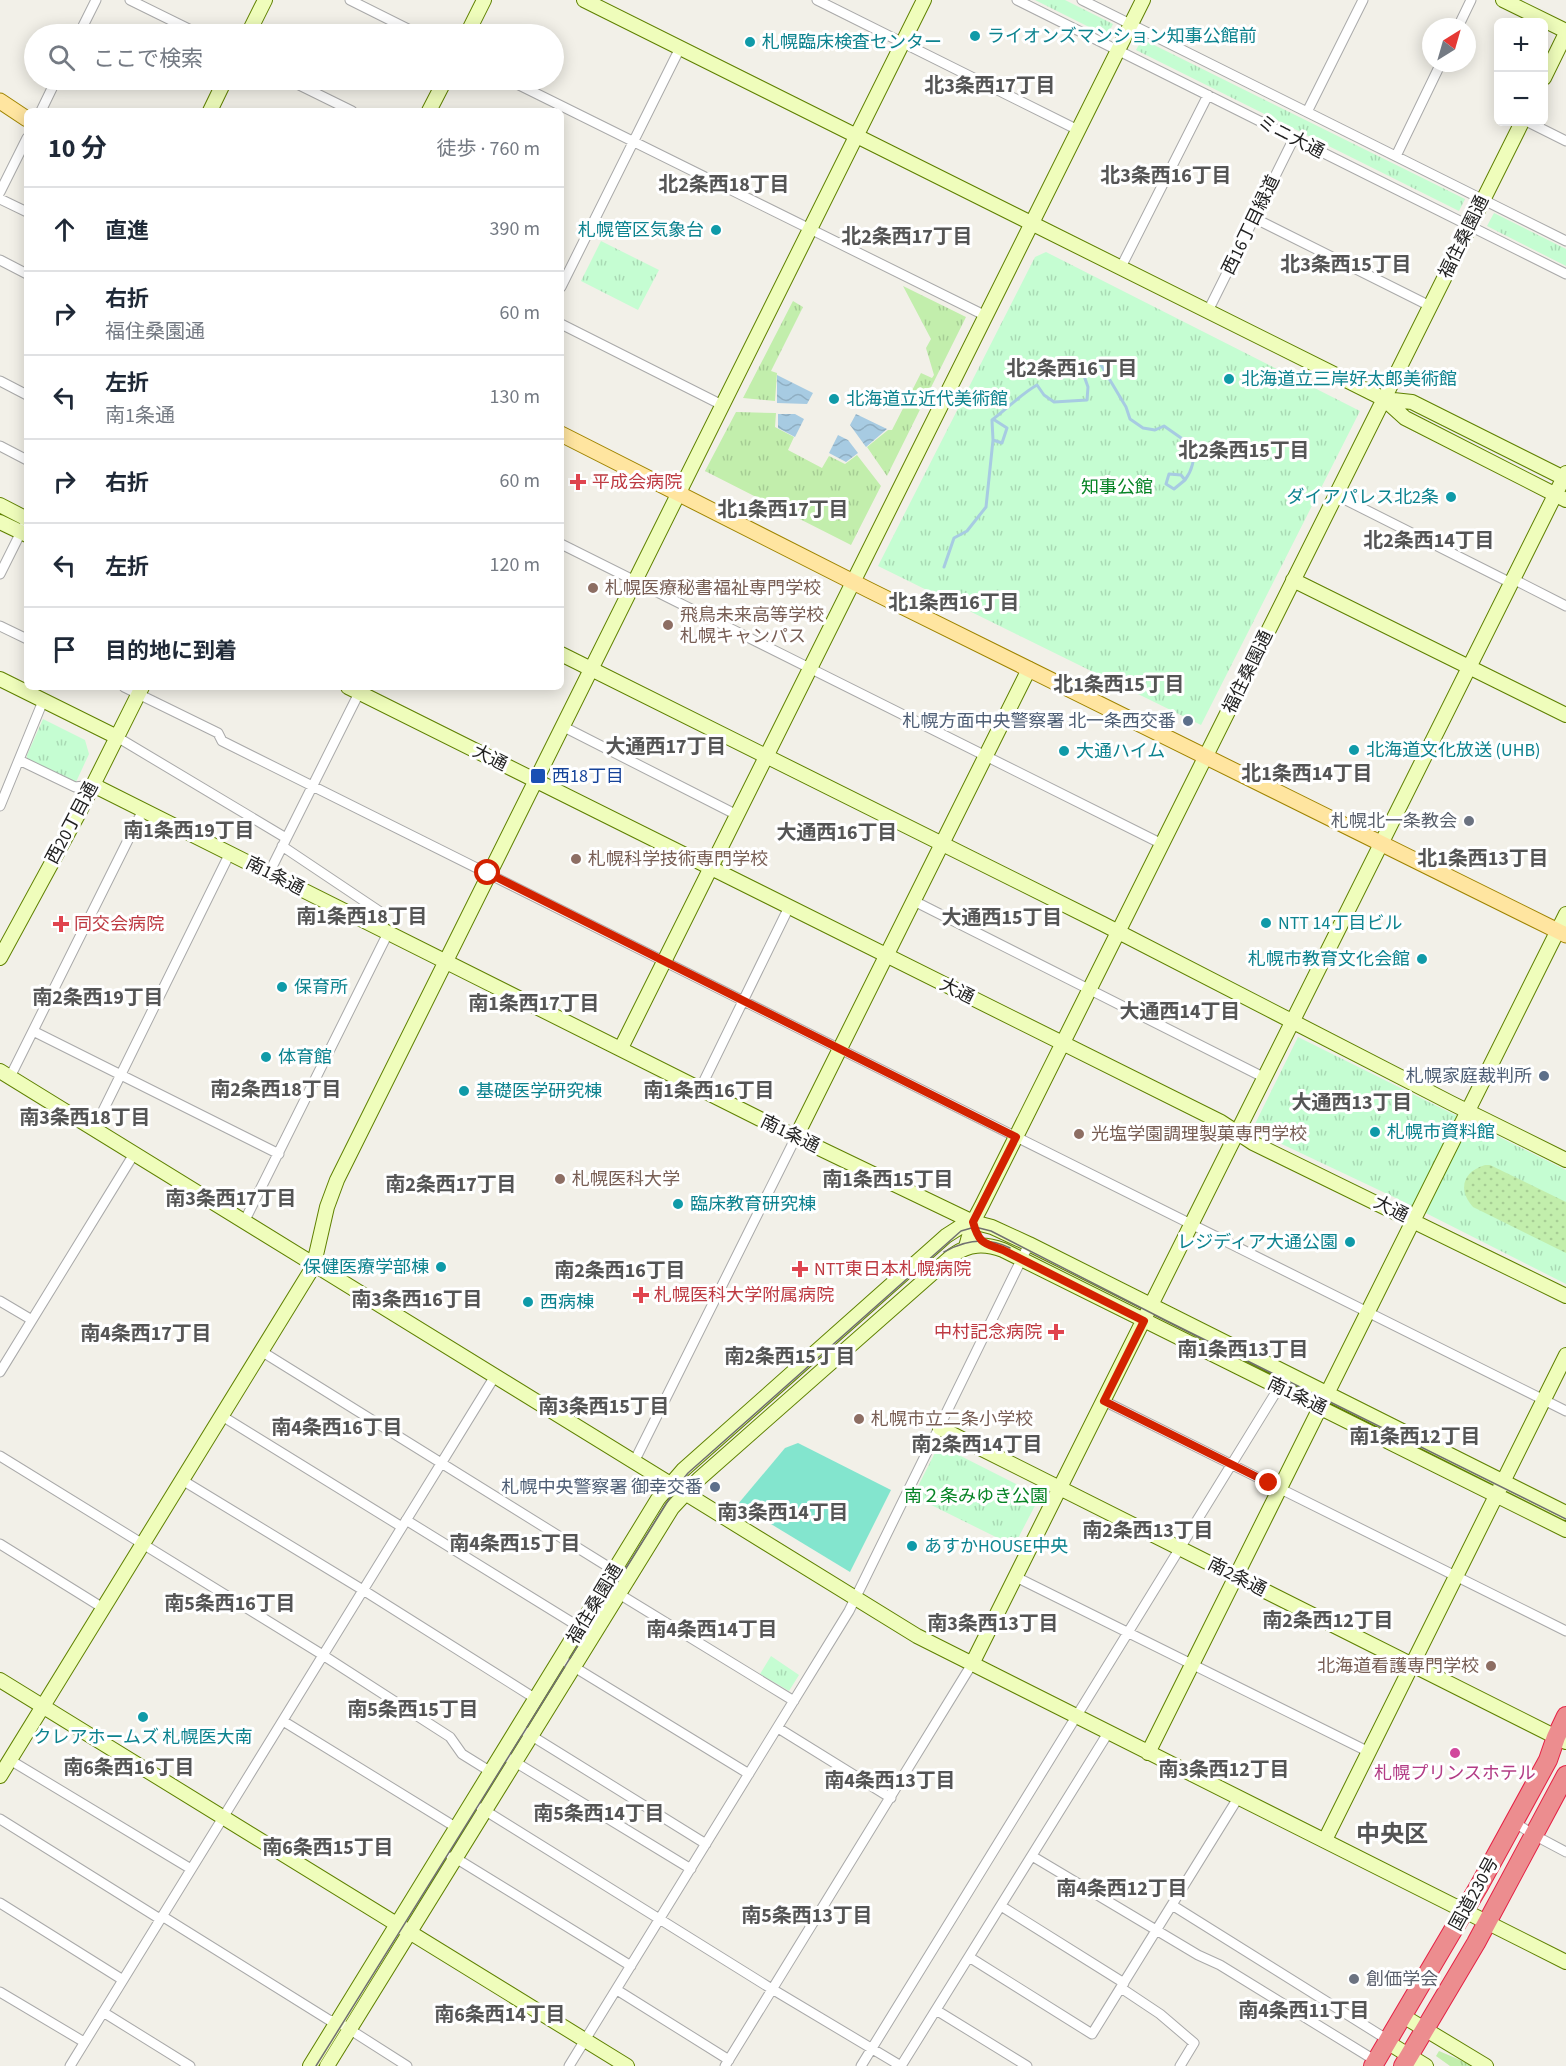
<!DOCTYPE html>
<html lang="ja">
<meta charset="utf-8">
<style>
:root{--surface:#fff;--page:#f2f2f3;--text:#1f2937;--muted:#747a83;--line:#e0e1e3}
body{margin:0;font-family:"Source Sans 3","Noto Sans JP",sans-serif;background:var(--page);color:var(--text)}
.controls{position:absolute;right:18px;top:18px;display:grid;overflow:hidden;border-radius:9px;box-shadow:0 3px 15px #0003}
.controls button{width:54px;height:54px;display:grid;place-items:center;padding:0;border:0;border-bottom:2px solid var(--line);background:var(--surface);color:var(--text);font:30px sans-serif}
.compass{position:absolute;left:1422px;top:18px;width:54px;height:54px;border-radius:50%;background:var(--surface);box-shadow:0 3px 15px #0003;rotate:37deg}
.stop{position:absolute;width:18px;height:18px;margin:-14px;border:4px solid #d32200;border-radius:50%;background:#fff}
.stop.end{background:#d32200;border-color:#fff;box-shadow:0 2px 6px #0008}
.list{margin:0;padding:0;list-style:none}
h2{display:flex;justify-content:space-between;align-items:center;height:78px;margin:0;padding:0 24px;font-size:26px}
h2 small{font-size:20px;font-weight:400;color:var(--muted)}
.list li{display:grid;grid-template-columns:39px 1fr auto;gap:18px;align-items:center;box-sizing:border-box;height:84px;padding:0 24px;border-top:2px solid var(--line)}
.list b{display:block;font-size:22px;white-space:nowrap}
.list p{margin:0;font-size:20px;white-space:nowrap;color:var(--muted)}
.list em{font-size:20px;font-style:normal;color:var(--muted)}
.icon{flex:none;width:33px;height:33px;fill:none;stroke:currentColor;stroke-width:2;stroke-linecap:round;stroke-linejoin:round}
.map{position:relative;flex:none;width:1566px;height:2066px;overflow:hidden}
.search{position:absolute;background:var(--surface);box-shadow:0 3px 15px #0003;left:24px;top:24px;width:540px;height:66px;display:flex;align-items:center;gap:15px;box-sizing:border-box;padding:0 21px;border-radius:33px;color:var(--muted);font-size:22px}
.panel{position:absolute;background:var(--surface);box-shadow:0 3px 15px #0003;left:24px;top:108px;width:540px;height:582px;border-radius:9px}
.map>svg:first-child{display:block}
</style>
<div class="map">
<svg width="1566" height="2066" viewBox="0 0 1566 2066">
<defs>
<pattern id="grass-tufts" width="24" height="20" patternUnits="userSpaceOnUse" patternTransform="scale(1.5)"><rect width="24" height="20" fill="#c2eeac"/><path d="M3 7l-1-3M5 7V3M7 7l1-3M15 17l-1-3M17 17v-4M19 17l1-3" fill="none" stroke="#a6cc94"/></pattern>
<pattern id="park-tufts" width="24" height="20" patternUnits="userSpaceOnUse" patternTransform="scale(1.5)"><rect width="24" height="20" fill="#c5fdd2"/><path d="M3 7l-1-3M5 7V3M7 7l1-3M15 17l-1-3M17 17v-4M19 17l1-3" fill="none" stroke="#a9d9b4"/></pattern>
<pattern id="garden-dots" width="8" height="8" patternUnits="userSpaceOnUse" patternTransform="scale(1.5)"><rect width="8" height="8" fill="#c2eeac"/><path d="M2 2h.1M6 6h.1" fill="none" stroke="#a6cc94" stroke-width="1.8" stroke-linecap="round"/></pattern>
<pattern id="water-waves" width="16" height="10" patternUnits="userSpaceOnUse" patternTransform="scale(1.5)"><rect width="16" height="10" fill="#a7cbe2"/><path d="M0 5q4-4 8 0t8 0" fill="none" stroke="#8faec2"/></pattern>
</defs>
<rect width="100%" height="100%" fill="#f2f0e8"/>
<path fill="url(#grass-tufts)" d="M903 286 966 317 887 476 867 447 888 430H892L921 373 932 378 934 375 926 348 931 339Z
M793 301 803 307 771 371 777 373 775 401 743 398Z
M736 412 776 413 775 427 794 437 788 450 822 468 829 456 845 464 857 455 881 486 851 545 705 471Z
M1439 2051 1474 2066H1450L1436 2056Z"/>
<path fill="url(#park-tufts)" d="M1035 0H1065L1113 24 1107 36Z
M1142 39 1465 199 1459 211 1136 50Z
M1494 213 1566 249V266L1487 226Z
M601 241 659 270 638 310 581 281Z
M1046 252 1360 411 1201 725 878 566 1035 257Z
M43 719 85 740 89 754 76 782 27 760V755Z
M1298 1037 1566 1170V1284L1400 1200 1252 1130Z
M939 1445 1040 1496 1014 1546 913 1496Z
M771 1656 799 1675 789 1691 760 1674Z"/>
<path fill="url(#garden-dots)" d="M1485 1165H1490L1566 1202V1253L1473 1207C1458 1190 1462 1172 1485 1165Z"/>
<path fill="#83e5ce" d="M798 1443 891 1490 850 1572 738 1504 785 1448Z"/>
<path fill="url(#water-waves)" d="M777 375 813 393 807 404 777 403Z
M778 414H795L804 419 795 437 778 428Z
M856 414 887 429 866 447 850 425Z
M838 435 848 440 858 453 846 462 829 453Z"/>
<g fill="none" stroke-linecap="round" stroke-linejoin="round">
<path stroke="#a7cbe2" stroke-width="3" d="M993 419 1007 428 1002 443 993 440
M944 567 954 538 967 531 986 507 993 440 992 420C1008 408 1021 394 1037 385L1044 395 1054 402 1087 400 1088 387 1083 373 1098 360 1126 407 1130 419 1143 428 1155 430 1164 426 1194 447C1194 460 1193 469 1185 480L1181 475 1169 474 1166 484 1174 489 1185 480"/>
<defs>
<path id="street" d="M130 0 199 34
M350 0 418 34
M817 0 1078 130
M1017 0 1566 274
M1082 0 1566 241
M1458 27 1471 0
M79 34 96 0
M289 80 352 111
M509 80 986 316
M41 111 56 80
M1307 112 1363 0
M1528 122 1566 141
M1396 156 1441 63
M0 192 27 138
M0 199 27 212
M1254 218 1430 306
M0 260 27 274
M1121 267 1208 95
M561 287 680 48
M1208 311 1294 138
M561 324 722 405
M0 381 27 395
M0 446 27 460
M1336 495 1511 583
M561 544 1162 844
M0 574 27 520
M1513 579 1566 606
M0 626 27 639
M124 687 218 733 222 741 1566 1411
M562 726 737 815
M117 737 286 838
M19 760 75 787 93 785
M0 806 43 701
M282 846 379 911 385 931
M269 873 361 689
M914 901 1265 1078
M33 1031 279 1154
M10 1077 143 810
M700 1089 789 907
M94 1129 230 853
M244 1222 388 933
M0 1301 32 1320
M261 1351 615 1571
M0 1372 134 1154
M1104 1401 1566 1631
M222 1416 402 1527
M0 1456 318 1652 450 1737 462 1754 491 1772
M634 1462 796 1137
M182 1480 363 1590 536 1699
M406 1520 581 1628
M0 1544 103 1608
M1016 1577 1369 1752
M606 1586 794 1701
M561 1659 749 1774
M283 1721 457 1828
M519 1728 706 1844
M778 1728 891 1798
M502 1754 691 1869
M10 1760 191 1869
M481 1808 767 1986 901 2066
M0 1819 160 1919
M1514 1822 1534 1835 1566 1852
M1032 1856 1198 1955 1220 1965 1376 2061
M451 1857 462 1862 631 1966
M0 1903 123 1980
M1172 1905 1388 2040
M1001 1906 1124 1983
M162 1916 329 2020 338 2022 407 2066
M969 1957 1092 2034 1238 1798
M1121 1988 1160 2014 1194 2043 1180 2066
M617 1990 729 2060
M0 1992 84 2042
M936 2010 1027 2066
M103 2012 190 2066
M70 2066 495 1376
M569 2066 849 1611 1029 1244
M725 2066 972 1664
M861 2066 1281 1384
M901 2066 1108 1733"/>
<path id="secondary" d="M584 0 1384 399 1405 418 1566 500
M1503 0 1566 31
M248 34 265 0
M467 34 484 0
M1544 78 1566 33
M210 111 225 80
M429 111 445 80
M1384 399 1412 402 1566 479
M0 505 27 519
M0 522 27 535
M1293 580 1566 715
M561 654 1103 924 1451 1103 1566 1160
M0 679 117 737
M348 687 1221 1122 1253 1143 1566 1296
M93 785 796 1137 973 1222 992 1227 1029 1244 1566 1513
M0 958 80 811 142 687
M621 1048 1143 0
M0 1071 917 1636 1566 1962
M796 1137 1029 669
M966 1247 973 1222 981 1207 1522 122
M940 1428 1566 1742
M972 1664 1566 473
M0 1680 627 2066
M1148 1753 1566 914
M0 1776 310 1272 316 1255 327 1207 337 1180 924 0
M1325 1840 1566 1355
M1403 2016 1486 2066
M1387 2042 1426 2066
M310 2066 658 1499 683 1470 946 1236 960 1227 973 1222
M327 2066 672 1508 699 1479 953 1255C969 1244 984 1243 1003 1250L1566 1530"/>
<path id="primary" d="M0 101 27 119
M561 434 869 590 1566 935"/>
<path id="highway" d="M1373 2066 1479 1886 1548 1760 1556 1737 1566 1716
M1403 2066 1476 1943 1566 1775"/>
</defs>
<use href="#street" stroke="#a9a9a9" stroke-width="11"/>
<use href="#secondary" stroke="#5f8100" stroke-width="16"/>
<use href="#primary" stroke="#9f8400" stroke-width="17"/>
<use href="#highway" stroke="#e52044" stroke-width="20"/>
<use href="#street" stroke="#fff" stroke-width="9"/>
<use href="#secondary" stroke="#effdbb" stroke-width="14"/>
<use href="#primary" stroke="#ffe5a0" stroke-width="15"/>
<use href="#highway" stroke="#ec8d8f" stroke-width="18"/>
<path stroke="#707070" stroke-width="1.5" d="M944 1252C965 1240 988 1237 1010 1248
M316 2066 676 1488 688 1473 961 1231 975 1227 991 1231 1165 1320 1566 1519"/>
</g>
<g fill="none" stroke-linecap="round" stroke-linejoin="round">
<path stroke="#d32200" stroke-width="8" d="M488 873 1016 1137 973 1222C979 1244 984 1243 1003 1250L1144 1321 1104 1401 1269 1483"/>
</g>
<g fill="#0f9aa8" stroke="#fff" stroke-width="2">
<circle cx="975" cy="36" r="6"/>
<circle cx="750" cy="42" r="6"/>
<circle cx="716" cy="230" r="6"/>
<circle cx="1229" cy="379" r="6"/>
<circle cx="834" cy="399" r="6"/>
<circle cx="1451" cy="497" r="6"/>
<circle cx="1354" cy="750" r="6"/>
<circle cx="1064" cy="751" r="6"/>
<circle cx="1266" cy="923" r="6"/>
<circle cx="1422" cy="959" r="6"/>
<circle cx="282" cy="987" r="6"/>
<circle cx="266" cy="1057" r="6"/>
<circle cx="464" cy="1091" r="6"/>
<circle cx="1375" cy="1132" r="6"/>
<circle cx="678" cy="1204" r="6"/>
<circle cx="1350" cy="1242" r="6"/>
<circle cx="441" cy="1267" r="6"/>
<circle cx="528" cy="1302" r="6"/>
<circle cx="912" cy="1546" r="6"/>
<circle cx="143" cy="1717" r="6"/>
</g>
<g fill="#e0444e" stroke="#fff" stroke-width="2">
<path d="M575 473h6v6h6v6h-6v6h-6v-6h-6v-6h6z"/>
<path d="M58 915h6v6h6v6h-6v6h-6v-6h-6v-6h6z"/>
<path d="M797 1260h6v6h6v6h-6v6h-6v-6h-6v-6h6z"/>
<path d="M638 1286h6v6h6v6h-6v6h-6v-6h-6v-6h6z"/>
<path d="M1053 1323h6v6h6v6h-6v6h-6v-6h-6v-6h6z"/>
</g>
<g fill="#8d6e63" stroke="#fff" stroke-width="2">
<circle cx="593" cy="588" r="6"/>
<circle cx="668" cy="625" r="6"/>
<circle cx="576" cy="859" r="6"/>
<circle cx="1079" cy="1134" r="6"/>
<circle cx="560" cy="1179" r="6"/>
<circle cx="859" cy="1419" r="6"/>
<circle cx="1491" cy="1666" r="6"/>
</g>
<g fill="#5c6f8a" stroke="#fff" stroke-width="2">
<circle cx="1188" cy="721" r="6"/>
<circle cx="1544" cy="1076" r="6"/>
<circle cx="715" cy="1487" r="6"/>
</g>
<rect fill="#1a4fb4" stroke="#fff" stroke-width="2" x="530" y="768" width="16" height="16" rx="3"/>
<g fill="#6b7280" stroke="#fff" stroke-width="2">
<circle cx="1469" cy="821" r="6"/>
<circle cx="1354" cy="1979" r="6"/>
</g>
<circle fill="#d1479c" stroke="#fff" stroke-width="2" cx="1455" cy="1753" r="6"/>
<g text-anchor="middle" dominant-baseline="central" stroke-width="6" stroke-linejoin="round" paint-order="stroke">
<g font-size="18" fill="#0d838f" stroke="#fff" text-anchor="start">
<text x="987" y="36">ライオンズマンション知事公館前</text>
<text x="762" y="42">札幌臨床検査センター</text>
<text x="704" y="230" text-anchor="end">札幌管区気象台</text>
<text x="1241" y="379">北海道立三岸好太郎美術館</text>
<text x="846" y="399">北海道立近代美術館</text>
<text x="1439" y="497" text-anchor="end">ダイアパレス北2条</text>
<text x="1366" y="750">北海道文化放送 (UHB)</text>
<text x="1076" y="751">大通ハイム</text>
<text x="1278" y="923">NTT 14丁目ビル</text>
<text x="1410" y="959" text-anchor="end">札幌市教育文化会館</text>
<text x="294" y="987">保育所</text>
<text x="278" y="1057">体育館</text>
<text x="476" y="1091">基礎医学研究棟</text>
<text x="1387" y="1132">札幌市資料館</text>
<text x="690" y="1204">臨床教育研究棟</text>
<text x="1338" y="1242" text-anchor="end">レジディア大通公園</text>
<text x="429" y="1267" text-anchor="end">保健医療学部棟</text>
<text x="540" y="1302">西病棟</text>
<text x="924" y="1546">あすかHOUSE中央</text>
<text x="143" y="1737" text-anchor="middle">クレアホームズ 札幌医大南</text>
</g>
<g font-size="18" fill="#222" stroke="#fff">
<text transform="translate(1291 137) rotate(27)">ミニ大通</text>
<text transform="translate(1251 225) rotate(-64)">西16丁目緑道</text>
<text transform="translate(1464 237) rotate(-64)">福住桑園通</text>
<text transform="translate(1248 672) rotate(-64)">福住桑園通</text>
<text transform="translate(490 758) rotate(26)">大通</text>
<text transform="translate(72 823) rotate(-62)">西20丁目通</text>
<text transform="translate(275 876) rotate(27)">南1条通</text>
<text transform="translate(957 991) rotate(26)">大通</text>
<text transform="translate(790 1134) rotate(26)">南1条通</text>
<text transform="translate(1391 1209) rotate(26)">大通</text>
<text transform="translate(1297 1396) rotate(26)">南1条通</text>
<text transform="translate(1237 1577) rotate(27)">南2条通</text>
<text transform="translate(595 1604) rotate(-59)">福住桑園通</text>
<text transform="translate(1474 1894) rotate(-61)">国道230号</text>
</g>
<g font-size="18" fill="#be3a42" stroke="#fff" text-anchor="start">
<text x="592" y="482">平成会病院</text>
<text x="74" y="924">同交会病院</text>
<text x="814" y="1269">NTT東日本札幌病院</text>
<text x="654" y="1295">札幌医科大学附属病院</text>
<text x="1042" y="1332" text-anchor="end">中村記念病院</text>
</g>
<g font-size="18" fill="#078425" stroke="#fff">
<text x="1117" y="487">知事公館</text>
<text x="976" y="1496">南２条みゆき公園</text>
</g>
<g font-size="18" fill="#785e54" stroke="#fff" text-anchor="start">
<text x="605" y="588">札幌医療秘書福祉専門学校</text>
<text x="680" y="615">飛鳥未来高等学校<tspan x="680" dy="21">札幌キャンパス</tspan></text>
<text x="588" y="859">札幌科学技術専門学校</text>
<text x="1091" y="1134">光塩学園調理製菓専門学校</text>
<text x="572" y="1179">札幌医科大学</text>
<text x="871" y="1419">札幌市立二条小学校</text>
<text x="1479" y="1666" text-anchor="end">北海道看護専門学校</text>
</g>
<g font-size="18" fill="#4e5e75" stroke="#fff" text-anchor="end">
<text x="1176" y="721">札幌方面中央警察署 北一条西交番</text>
<text x="1532" y="1076">札幌家庭裁判所</text>
<text x="703" y="1487">札幌中央警察署 御幸交番</text>
</g>
<g font-size="18" fill="#164399" stroke="#fff" text-anchor="start">
<text x="552" y="776">西18丁目</text>
</g>
<g font-size="18" fill="#5b616d" stroke="#fff" text-anchor="end">
<text x="1457" y="821">札幌北一条教会</text>
<text x="1366" y="1979" text-anchor="start">創価学会</text>
</g>
<g font-size="18" fill="#b23c85" stroke="#fff">
<text x="1455" y="1773">札幌プリンスホテル</text>
</g>
<g font-size="20" font-weight="bold" fill="#555" stroke="#fff">
<text x="990" y="86">北3条西17丁目</text>
<text x="1166" y="176">北3条西16丁目</text>
<text x="724" y="185">北2条西18丁目</text>
<text x="907" y="237">北2条西17丁目</text>
<text x="1346" y="265">北3条西15丁目</text>
<text x="1072" y="369">北2条西16丁目</text>
<text x="1244" y="451">北2条西15丁目</text>
<text x="783" y="510">北1条西17丁目</text>
<text x="1429" y="541">北2条西14丁目</text>
<text x="954" y="603">北1条西16丁目</text>
<text x="1119" y="685">北1条西15丁目</text>
<text x="666" y="747">大通西17丁目</text>
<text x="1307" y="774">北1条西14丁目</text>
<text x="189" y="831">南1条西19丁目</text>
<text x="837" y="833">大通西16丁目</text>
<text x="1483" y="859">北1条西13丁目</text>
<text x="362" y="917">南1条西18丁目</text>
<text x="1002" y="918">大通西15丁目</text>
<text x="98" y="998">南2条西19丁目</text>
<text x="534" y="1004">南1条西17丁目</text>
<text x="1180" y="1012">大通西14丁目</text>
<text x="276" y="1090">南2条西18丁目</text>
<text x="709" y="1091">南1条西16丁目</text>
<text x="1352" y="1103">大通西13丁目</text>
<text x="85" y="1118">南3条西18丁目</text>
<text x="888" y="1180">南1条西15丁目</text>
<text x="451" y="1185">南2条西17丁目</text>
<text x="231" y="1199">南3条西17丁目</text>
<text x="620" y="1271">南2条西16丁目</text>
<text x="417" y="1300">南3条西16丁目</text>
<text x="146" y="1334">南4条西17丁目</text>
<text x="1243" y="1350">南1条西13丁目</text>
<text x="790" y="1357">南2条西15丁目</text>
<text x="604" y="1407">南3条西15丁目</text>
<text x="337" y="1428">南4条西16丁目</text>
<text x="1415" y="1437">南1条西12丁目</text>
<text x="977" y="1445">南2条西14丁目</text>
<text x="783" y="1513">南3条西14丁目</text>
<text x="1148" y="1531">南2条西13丁目</text>
<text x="515" y="1544">南4条西15丁目</text>
<text x="230" y="1604">南5条西16丁目</text>
<text x="1328" y="1621">南2条西12丁目</text>
<text x="993" y="1624">南3条西13丁目</text>
<text x="712" y="1630">南4条西14丁目</text>
<text x="413" y="1710">南5条西15丁目</text>
<text x="129" y="1768">南6条西16丁目</text>
<text x="1224" y="1770">南3条西12丁目</text>
<text x="890" y="1781">南4条西13丁目</text>
<text x="599" y="1814">南5条西14丁目</text>
<text x="328" y="1848">南6条西15丁目</text>
<text x="1122" y="1889">南4条西12丁目</text>
<text x="807" y="1916">南5条西13丁目</text>
<text x="1304" y="2011">南4条西11丁目</text>
<text x="500" y="2015">南6条西14丁目</text>
</g>
<g font-size="24" font-weight="bold" fill="#555" stroke="#fff">
<text x="1392" y="1834">中央区</text>
</g>
</g>
</svg>
<div class="controls">
<button>+</button>
<button>−</button>
</div>
<svg class="compass" viewBox="-18 -18 36 36"><path d="M0-13l5 13h-10z" fill="#e53935"/><path d="M0 13l5-13h-10z" fill="#747a83"/></svg>
<div class="stop" style="left:488px;top:873px"></div>
<div class="stop end" style="left:1269px;top:1483px"></div>
<div class="search"><svg class="icon" aria-label="search" viewBox="0 0 24 24"><circle cx="10" cy="10" r="6"/><path d="M15 15l6 6"/></svg>ここで検索</div>
<section class="panel">
<h2>10 分<small>徒歩 · 760 m</small></h2>
<ul class="list">
<li><svg class="icon" aria-label="ahead" viewBox="0 0 24 24"><path d="M12 20V5M6 11l6-6 6 6"/></svg><div><b>直進</b></div><em>390 m</em></li>
<li><svg class="icon" aria-label="right" viewBox="0 0 24 24"><path d="M7 20v-9h11M14 6l5 5-5 5"/></svg><div><b>右折</b><p>福住桑園通</p></div><em>60 m</em></li>
<li><svg class="icon" aria-label="left" viewBox="0 0 24 24"><path d="M17 20v-9H6M10 6l-5 5 5 5"/></svg><div><b>左折</b><p>南1条通</p></div><em>130 m</em></li>
<li><svg class="icon" aria-label="right" viewBox="0 0 24 24"><path d="M7 20v-9h11M14 6l5 5-5 5"/></svg><div><b>右折</b></div><em>60 m</em></li>
<li><svg class="icon" aria-label="left" viewBox="0 0 24 24"><path d="M17 20v-9H6M10 6l-5 5 5 5"/></svg><div><b>左折</b></div><em>120 m</em></li>
<li><svg class="icon" aria-label="arrive" viewBox="0 0 24 24"><path d="M6 21V4h12l-3 4 3 4H6"/></svg><div><b>目的地に到着</b></div></li>
</ul>
</section>
</div>
